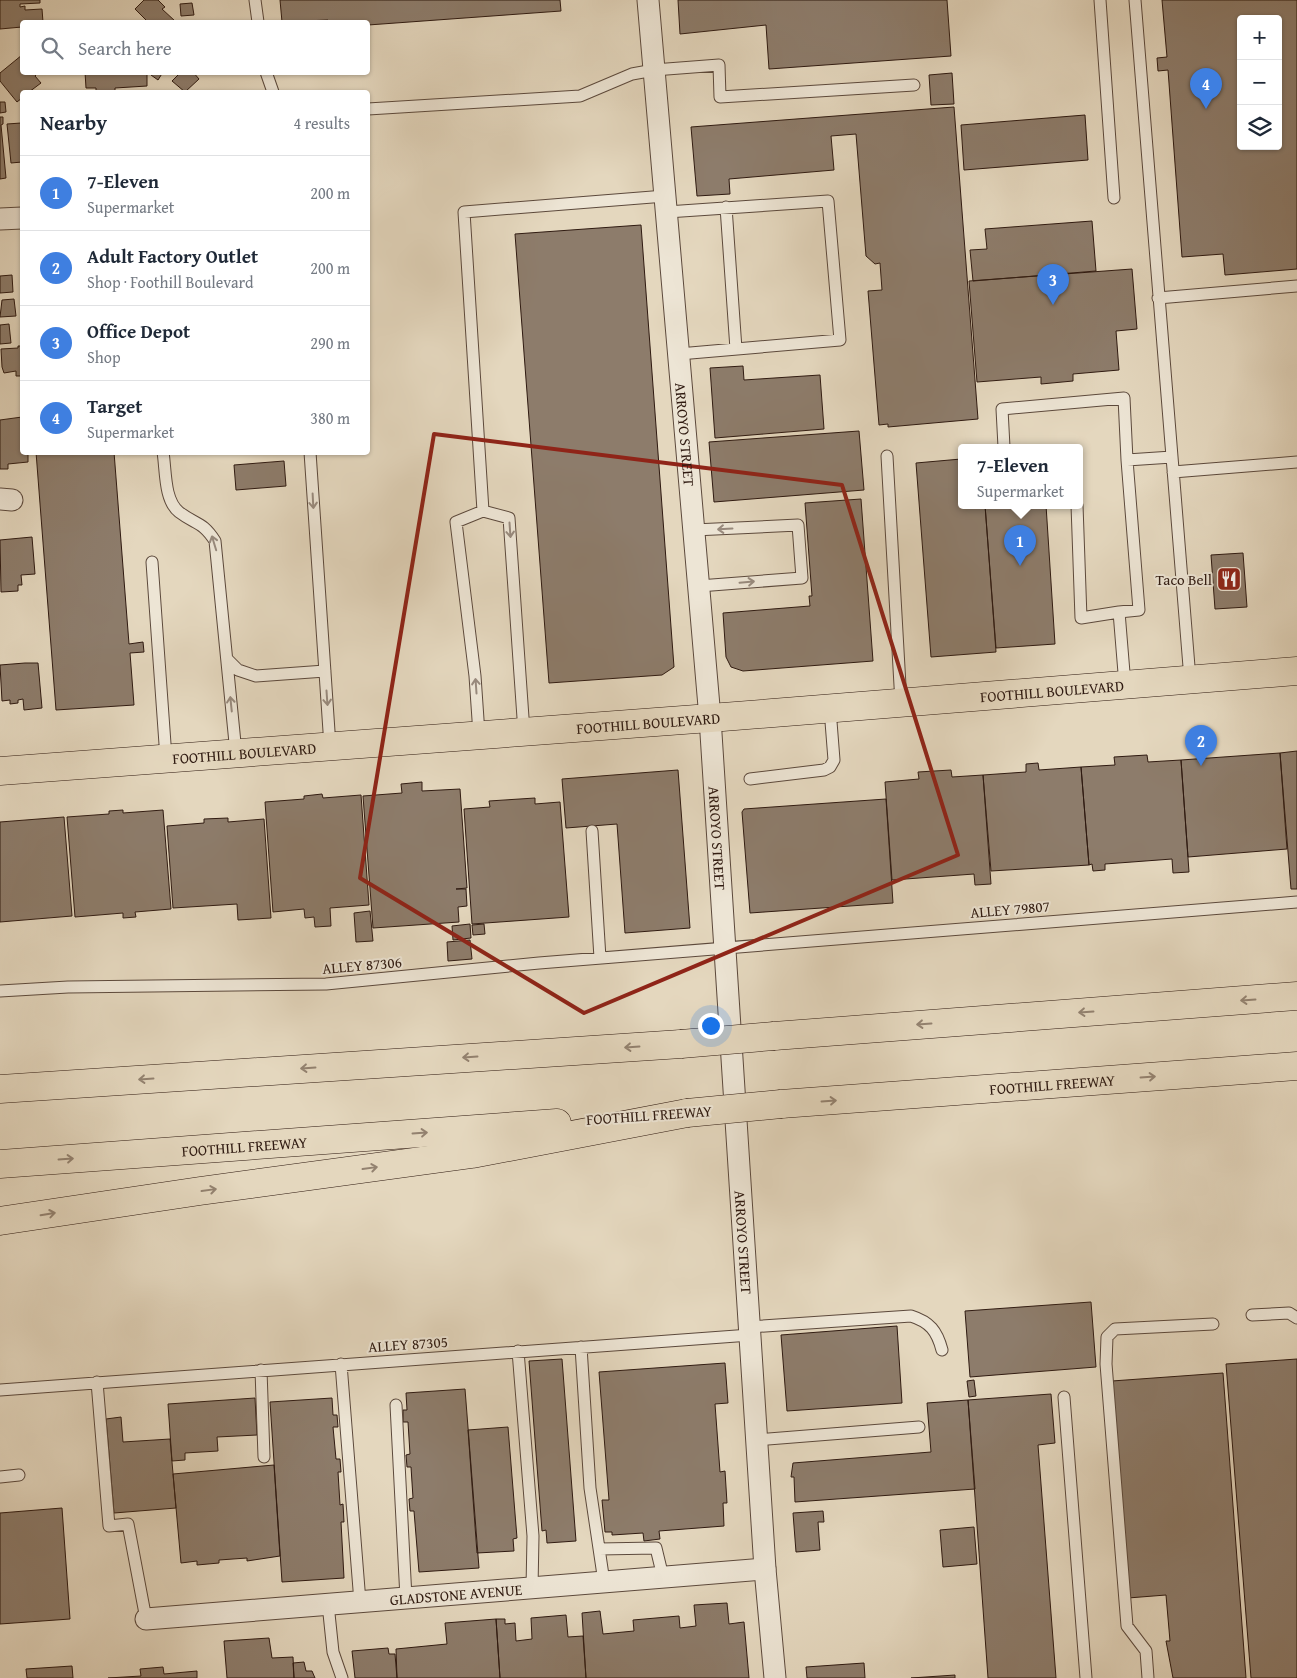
<!DOCTYPE html>
<meta charset="utf-8">
<style>
:root{--surface:#fff;--page:#f2f2f3;--text:#1f2937;--muted:#747a83;--line:#e0e1e3;--accent:#8f2418}
body{margin:0;font-family:"Gentium Book Plus",serif;background:var(--page);color:var(--text)}
.controls{position:absolute;right:15px;top:15px;display:grid;overflow:hidden;border-radius:5px;box-shadow:0 1px 4px #0004}
.controls button{width:45px;height:45px;display:grid;place-items:center;padding:0;border:0;border-bottom:1px solid var(--line);background:var(--surface);color:var(--text);font:25px sans-serif}
.you{position:absolute;left:710px;top:1025px;width:18px;height:18px;margin:-12px;border:4px solid #fff;border-radius:50%;background:#1a73e8;box-shadow:0 0 0 8px #1a73e833}
.badge{display:grid;place-items:center;width:32px;height:32px;border-radius:50%;background:var(--accent);color:#fff;font-size:16px;font-weight:700}
.pin{position:absolute;translate:-50% -41px;filter:drop-shadow(0 1px 2px #0008)}
.pin::after{content:'';position:absolute;top:26px;width:18px;height:15px;background:inherit;clip-path:polygon(0 0,100% 0,50% 100%)}
.popup{position:absolute;left:958px;top:444px;width:125px;height:65px;box-sizing:border-box;display:grid;place-content:center;border-radius:5px;background:var(--surface);filter:drop-shadow(0 1px 4px #0005);font-size:16px;white-space:nowrap;color:var(--muted)}
.popup b{font-size:19px;color:var(--text)}
.popup::after{content:'';position:absolute;left:50%;top:100%;margin-left:-10px;border:10px solid transparent;border-top-color:var(--surface)}
.list{margin:0;padding:0;list-style:none}
h2{display:flex;justify-content:space-between;align-items:center;height:65px;margin:0;padding:0 20px;font-size:21px}
h2 small{font-size:16px;font-weight:400;color:var(--muted)}
.list li{display:grid;grid-template-columns:32px 1fr auto;gap:15px;align-items:center;box-sizing:border-box;height:75px;padding:0 20px;border-top:1px solid var(--line)}
.list b{display:block;font-size:19px;white-space:nowrap}
.list p{margin:0;font-size:16px;white-space:nowrap;color:var(--muted)}
.list em{font-size:16px;font-style:normal;color:var(--muted)}
.icon{flex:none;width:28px;height:28px;fill:none;stroke:currentColor;stroke-width:2;stroke-linecap:round;stroke-linejoin:round}
.map{position:relative;flex:none;width:1297px;height:1678px;overflow:hidden}
.search{position:absolute;background:var(--surface);box-shadow:0 1px 4px #0004;left:20px;top:20px;width:350px;height:55px;display:flex;align-items:center;gap:12px;box-sizing:border-box;padding:0 18px;border-radius:5px;color:var(--muted);font-size:19px}
.panel{position:absolute;background:var(--surface);box-shadow:0 1px 4px #0004;left:20px;top:90px;width:350px;height:365px;border-radius:5px}
.map>svg:first-child{display:block}
</style>
<div class="map">
<svg width="1297" height="1678" viewBox="0 0 1297 1678">
<rect width="100%" height="100%" fill="#e4d7be"/>
<filter id="stains"><feTurbulence type="fractalNoise" baseFrequency=".004" numOctaves="4"/><feColorMatrix values="0 0 0 0 .2 0 0 0 0 .09 0 0 0 0 .02 0 0 0 .5 -.17"/></filter>
<radialGradient id="worn" r=".72"><stop offset=".6" stop-color="#630" stop-opacity="0"/><stop offset="1" stop-color="#630" stop-opacity=".3"/></radialGradient>
<path fill="#8d7c6b" stroke="#2f1a11" fill-rule="evenodd" d="M0 0H40V3L20 4V7L25 6V10L42 9 43 22H22V27L0 29Z
M144 0H158L165 7 162 9 175 21 144 22 146 20 135 9Z
M280 0H560L561 11 368 25V22H328V20L282 22Z
M678 0H947L951 56 769 69 766 25 680 34Z
M1162 0H1297V269L1225 275 1223 254 1182 257 1168 70 1158 71 1157 58 1167 57ZM1241 19H1278V146H1241Z
M192 3 194 15 181 16 180 4Z
M22 55V72H39L35 76 41 83 29 92H22V98L17 102 0 81V73Z
M85 72H147V86L115 88V92H96V88H86Z
M152 72H163L158 80 151 75Z
M181 72H193L199 79 185 92 172 81Z
M952 73 954 104 931 105 929 75Z
M0 102H5L6 112 0 113Z
M954 107 978 419 888 427V424L879 425 868 291 882 290 880 263 875 264 866 256 856 134 831 136 834 170 729 179 730 194 697 196 691 127Z
M1085 115 1088 160 964 170 961 125Z
M0 117H3V124L1 125 6 178 0 179Z
M21 123 22 162 11 163 7 124Z
M1092 221 1096 271 973 281 970 250 987 249 985 229Z
M641 225 674 667 662 675 549 683 515 234Z
M1132 269 1137 329 1116 331 1119 370 1073 374V381L1041 384V377L977 382 969 281Z
M12 275 13 292 0 293V276Z
M14 299 16 316 0 317 2 300Z
M9 324 11 343 0 344V325Z
M18 346H22V376H16V371L4 373 2 367 1 349 18 348Z
M743 366 744 380 820 375 824 429 715 438 710 368Z
M22 417V452H28V462L8 464V469H0V420Z
M859 431 864 490 714 502 709 442Z
M36 452H114L129 644 143 642 144 652 130 653 134 705 56 710Z
M961 459V505H985L996 652 931 657 916 463Z
M284 461 286 486 236 490 234 465Z
M861 499 873 661 743 671 731 667 726 657 723 613 810 606 809 596H812L805 503Z
M985 505H1046L1055 644 996 648Z
M32 537 35 574 21 575 22 585H18V591L1 592 0 540Z
M1243 553 1247 607 1215 609 1211 555Z
M25 663H38L42 708 24 710 23 699 18 700V703L10 704V700L2 701 0 665Z
M1297 751V889H1291L1280 753Z
M1280 753 1287 849 1188 857 1181 760Z
M1147 755 1148 762 1181 760 1189 872 1173 873 1172 859 1105 864V870L1093 871 1092 864 1089 865 1081 767 1115 765 1114 757Z
M1038 763 1039 770 1081 767 1089 865 991 871 983 775 1026 772V764Z
M678 770 690 928 625 933 617 824 566 828 562 779Z
M951 770 952 777 983 775 991 884 975 885 974 874 892 880 885 782 919 779 918 772Z
M422 782V791L460 789 467 888 456 889H466L467 906 458 907 459 922 373 928 363 796 402 793 401 784Z
M322 794 323 798 361 795 369 905 330 908 331 926 315 927 314 917 305 918 304 909 273 912 265 802 304 799V796Z
M535 798V804L560 802 569 917 472 924 464 809 490 807 489 801Z
M886 799 893 903 750 913 742 812 744 809Z
M123 810V813L163 810 171 909 135 912 136 917 123 918V913L75 917 67 817 109 814V811Z
M64 817 72 916 0 922V822Z
M228 818V822L264 819 271 918 238 920 237 904 173 908 167 826 204 823V819Z
M370 911 373 941 356 942 354 913Z
M470 924 471 938 453 940 452 926Z
M484 924 485 934 473 935 472 925Z
M470 940 472 959 448 961 447 942Z
M1091 1302 1096 1367 970 1377 965 1311Z
M897 1326 902 1403 787 1411 781 1335Z
M562 1359 576 1541 547 1543 546 1530 542 1531 529 1361Z
M1297 1359V1678H1251L1226 1364Z
M725 1363 728 1403 715 1404 720 1472 725 1471 727 1503H723L724 1526 659 1531 660 1539 644 1541 643 1533 612 1535V1532H605L602 1500H609L599 1372Z
M1223 1373 1246 1678H1173L1166 1641H1170L1166 1595 1128 1598 1112 1381Z
M974 1380 976 1396 969 1397 967 1381Z
M465 1389 479 1568 419 1572 414 1511H410L409 1499 413 1498 411 1467H407L406 1455 410 1454 408 1422H403V1410H407L406 1393Z
M1051 1394 1055 1443 1038 1445 1056 1678H988L968 1400Z
M255 1398 257 1435 217 1437 218 1451 185 1453V1460L172 1461 168 1404Z
M332 1398 333 1415H337L338 1427H333L336 1459H340L341 1472H338L340 1505 343 1504 344 1522H341L344 1578 282 1582 270 1402Z
M968 1400 975 1489 795 1502 794 1477H791L793 1463 931 1452 927 1403Z
M121 1417 123 1442 170 1439 176 1508 114 1513 106 1419Z
M508 1427 517 1538 513 1539 514 1551 477 1553 468 1430Z
M274 1465 280 1556 247 1561V1558L219 1560V1563L197 1565V1561L181 1563 173 1474Z
M62 1508 70 1619 0 1624V1513Z
M823 1511 824 1522H818L820 1550 796 1552 793 1513Z
M974 1527 977 1564 943 1567 940 1530Z
M727 1603 729 1624 744 1622 749 1678H586L582 1613 600 1611 603 1634 634 1631 633 1620 679 1616 680 1628 696 1626 694 1605Z
M566 1615 568 1637 583 1636 586 1678H500L496 1619H505V1624L515 1623 516 1641 532 1639 531 1618Z
M496 1619 500 1678H397L396 1649 447 1644 445 1623Z
M269 1638 272 1658 293 1657 294 1678H227L224 1641Z
M388 1648 389 1654H395L397 1678H355L352 1651Z
M304 1662 306 1671H312L315 1678H294L293 1663Z
M864 1663 865 1678H807L806 1667Z
M72 1666 73 1678H27L26 1669Z
M163 1667 164 1674 197 1671V1678H108L141 1676 140 1669Z
M955 1675V1678H911Z"/>
<g fill="none" stroke-linecap="round" stroke-linejoin="round">
<defs>
<path id="lane" d="M255 0 258 22
M1100 0 1114 198
M1135 0 1190 679
M266 72 273 92
M368 109 580 96 632 74 654 70 719 65 720 97 914 85
M726 207 736 349
M667 212 828 201 840 340 679 354
M1158 298 1297 286
M1004 447 1002 409 1124 398 1127 460
M163 452C166 471 164 500 179 512 196 525 202 521 215 541L236 753
M310 452 330 746
M887 456 901 703
M1173 472 1297 462
M1077 505 1081 618 1119 612
M483 511 464 212 665 196
M694 530 798 525 802 578 699 586
M152 562 166 758
M227 659 238 670 256 676 325 671
M1125 685 1119 612 1139 610 1127 460 1172 457
M479 734 475 676 456 522 483 511 509 518 524 732
M750 779 824 770 830 767 834 760 830 709
M592 831 600 958
M0 991 68 987 326 984 539 963 1297 902
M1252 1315 1289 1313 1297 1318
M749 1327 911 1316C930 1322 937 1331 942 1350
M581 1347 590 1488 604 1582
M518 1351 533 1536 532 1588
M341 1364 360 1602
M261 1370 264 1457
M97 1382 109 1526 128 1524 146 1619
M0 1390 750 1335
M1064 1397 1086 1678
M396 1405 406 1598
M756 1440 919 1427
M0 1477 19 1475
M599 1549 656 1548 663 1577
M328 1604 333 1652 342 1678
M1148 1678 1146 1651 1127 1626 1106 1364 1107 1337 1115 1329 1213 1324"/>
<g id="street">
<path id="s1" d="M648 0 710 718 765 1569 775 1678"/>
<path d="M0 219 22 218"/>
<path d="M0 499 12 500"/>
<path id="s2" d="M146 1619 765 1569"/>
</g>
<g id="primary">
<path id="s3" d="M0 771 710 718 1297 671"/>
</g>
<g id="highway">
<path d="M774 1036 1297 996"/>
<path d="M0 1089 681 1044"/>
<path id="s4" d="M781 1104 1297 1066"/>
<path id="s5" d="M0 1164 557 1123"/>
<path d="M0 1221 200 1191 472 1154 687 1113"/>
</g>
</defs>
<use href="#lane" stroke="#5c493c" stroke-width="13"/>
<use href="#street" stroke="#5c493c" stroke-width="23"/>
<use href="#primary" stroke="#2f1a11" stroke-width="29"/>
<use href="#highway" stroke="#2f1a11" stroke-width="29"/>
<use href="#lane" stroke="#ede5d5" stroke-width="11"/>
<use href="#street" stroke="#ede5d5" stroke-width="21"/>
<use href="#primary" stroke="#e4d7be" stroke-width="28"/>
<use href="#highway" stroke="#e4d7be" stroke-width="28"/>
<defs>
<path id="highway-bridge" d="M681 1044 774 1036
M687 1113 781 1104"/>
</defs>
<use href="#highway-bridge" stroke="#2f1a11" stroke-width="29" stroke-linecap="butt"/>
<use href="#highway-bridge" stroke="#e4d7be" stroke-width="28"/>
</g>
<defs><path id="oneway-shaft" d="M-6 0H5M1.5-3L5.5 0L1.5 3" fill="none" stroke-width="1.6" stroke-linecap="round" stroke-linejoin="round" transform="scale(1.25)"/></defs>
<g stroke="#988a7d">
<use href="#oneway-shaft" transform="translate(313 501) rotate(87)"/>
<use href="#oneway-shaft" transform="translate(725 529) rotate(177)"/>
<use href="#oneway-shaft" transform="translate(510 530) rotate(86)"/>
<use href="#oneway-shaft" transform="translate(214 543) rotate(-107)"/>
<use href="#oneway-shaft" transform="translate(747 582) rotate(-5)"/>
<use href="#oneway-shaft" transform="translate(476 686) rotate(-94)"/>
<use href="#oneway-shaft" transform="translate(327 698) rotate(86)"/>
<use href="#oneway-shaft" transform="translate(231 704) rotate(-96)"/>
</g>
<g stroke="#938270">
<use href="#oneway-shaft" transform="translate(1248 1000) rotate(176)"/>
<use href="#oneway-shaft" transform="translate(1086 1012) rotate(176)"/>
<use href="#oneway-shaft" transform="translate(924 1024) rotate(176)"/>
<use href="#oneway-shaft" transform="translate(632 1047) rotate(176)"/>
<use href="#oneway-shaft" transform="translate(470 1057) rotate(176)"/>
<use href="#oneway-shaft" transform="translate(308 1068) rotate(176)"/>
<use href="#oneway-shaft" transform="translate(1148 1077) rotate(-4)"/>
<use href="#oneway-shaft" transform="translate(146 1079) rotate(176)"/>
<use href="#oneway-shaft" transform="translate(829 1101) rotate(-4)"/>
<use href="#oneway-shaft" transform="translate(420 1133) rotate(-4)"/>
<use href="#oneway-shaft" transform="translate(66 1159) rotate(-4)"/>
<use href="#oneway-shaft" transform="translate(370 1168) rotate(-8)"/>
<use href="#oneway-shaft" transform="translate(209 1190) rotate(-8)"/>
<use href="#oneway-shaft" transform="translate(48 1214) rotate(-9)"/>
</g>
<path fill="none" stroke="#8f2418" stroke-width="4" stroke-linejoin="round" d="M434 434 842 485 958 855 584 1013 360 878Z"/>
<defs>
<symbol id="restaurant-square" viewBox="-11 -11 22 22"><rect x="-9" y="-9" width="18" height="18" rx="4" fill="#8f2418" stroke="#ede5d5"/><path d="M-5-6h1v4h1v-4h1v4h1v-4h1v5L-1.5 .5V6h-2V.5L-5-1ZM5-6V6H3V1.5H1.5Q1.5-4 5-6Z" fill="#fff"/></symbol>
</defs>
<g fill-rule="evenodd">
<use href="#restaurant-square" x="1215" y="565" width="28" height="28"/>
</g>
<g text-anchor="middle" dominant-baseline="central" stroke-width="4" stroke-linejoin="round" paint-order="stroke">
<g font-size="15" fill="#2f1a11" stroke="#ede5d5">
<text stroke="none"><textPath href="#s1" startOffset="436">ARROYO STREET</textPath></text>
<text stroke="none"><textPath href="#s3" startOffset="1055">FOOTHILL BOULEVARD</textPath></text>
<text stroke="none"><textPath href="#s3" startOffset="650">FOOTHILL BOULEVARD</textPath></text>
<text stroke="none"><textPath href="#s3" startOffset="245">FOOTHILL BOULEVARD</textPath></text>
<text stroke="none"><textPath href="#s1" startOffset="841">ARROYO STREET</textPath></text>
<text transform="translate(1010 909) rotate(-5)">ALLEY 79807</text>
<text transform="translate(362 965) rotate(-5)">ALLEY 87306</text>
<text stroke="none"><textPath href="#s4" startOffset="272">FOOTHILL FREEWAY</textPath></text>
<text transform="translate(649 1115) rotate(-4)">FOOTHILL FREEWAY</text>
<text stroke="none"><textPath href="#s5" startOffset="245">FOOTHILL FREEWAY</textPath></text>
<text stroke="none"><textPath href="#s1" startOffset="1246">ARROYO STREET</textPath></text>
<text transform="translate(408 1344) rotate(-4)">ALLEY 87305</text>
<text stroke="none"><textPath href="#s2" startOffset="311">GLADSTONE AVENUE</textPath></text>
</g>
<g font-size="15" fill="#2f1a11" stroke="#ede5d5" text-anchor="end">
<text x="1212" y="579">Taco Bell</text>
</g>
</g>
<rect width="100%" height="100%" filter="url(#stains)"/>
<rect width="100%" height="100%" fill="url(#worn)"/>
</svg>
<div class="controls">
<button>+</button>
<button>−</button>
<button><svg class="icon" aria-label="layers" viewBox="0 0 24 24"><path d="M12 4l9 5-9 5-9-5zM3 14l9 5 9-5"/></svg></button>
</div>
<div class="you"></div>
<div class="pin badge" style="left:1020px;top:566px;background:#3f7fe0">1</div>
<div class="popup"><b>7-Eleven</b>Supermarket</div>
<div class="pin badge" style="left:1201px;top:766px;background:#3f7fe0">2</div>
<div class="pin badge" style="left:1053px;top:305px;background:#3f7fe0">3</div>
<div class="pin badge" style="left:1206px;top:109px;background:#3f7fe0">4</div>
<div class="search"><svg class="icon" aria-label="search" viewBox="0 0 24 24"><circle cx="10" cy="10" r="6"/><path d="M15 15l6 6"/></svg>Search here</div>
<section class="panel">
<h2>Nearby<small>4 results</small></h2>
<ul class="list">
<li><span class="badge" style="background:#3f7fe0">1</span><div><b>7-Eleven</b><p>Supermarket</p></div><em>200 m</em></li>
<li><span class="badge" style="background:#3f7fe0">2</span><div><b>Adult Factory Outlet</b><p>Shop · Foothill Boulevard</p></div><em>200 m</em></li>
<li><span class="badge" style="background:#3f7fe0">3</span><div><b>Office Depot</b><p>Shop</p></div><em>290 m</em></li>
<li><span class="badge" style="background:#3f7fe0">4</span><div><b>Target</b><p>Supermarket</p></div><em>380 m</em></li>
</ul>
</section>
</div>
